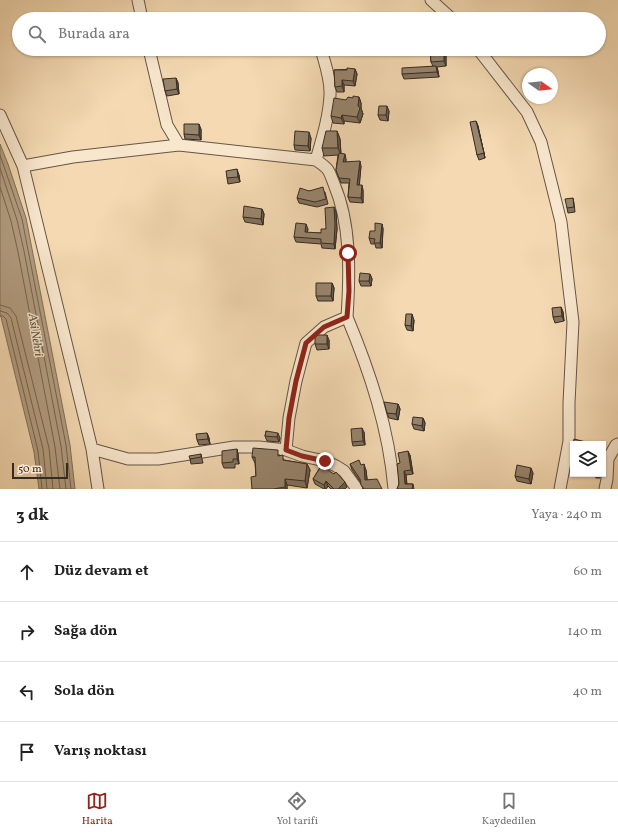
<!DOCTYPE html>
<html lang="tr">
<meta charset="utf-8">
<style>
:root{--surface:#fff;--page:#f6f6f6;--text:#222;--muted:#767676;--line:#e0e0e0;--accent:#8f2418}
body{margin:0;font-family:Vollkorn,serif;background:var(--page);color:var(--text)}
.controls{position:absolute;right:12px;bottom:12px;display:grid;overflow:hidden;border-radius:0px;box-shadow:0 1px 3px #0004}
.controls button{width:36px;height:36px;display:grid;place-items:center;padding:0;border:0;border-bottom:1px solid var(--line);background:var(--surface);color:var(--text);font:20px sans-serif}
.compass{position:absolute;left:522px;top:68px;width:36px;height:36px;border-radius:50%;background:var(--surface);box-shadow:0 1px 3px #0004;rotate:105deg}
.scale{position:absolute;left:12px;bottom:10px;width:56px;box-sizing:border-box;padding-left:4px;border:2px solid #342b23;border-top:0;font-size:11px;line-height:14px;white-space:nowrap;color:#342b23;-webkit-text-stroke:3px #f8e6cd;paint-order:stroke}
.stop{position:absolute;width:12px;height:12px;margin:-9px;border:3px solid #8f2418;border-radius:50%;background:#fff}
.stop.end{background:#8f2418;border-color:#fff;box-shadow:0 1px 4px #0008}
.list{margin:0;padding:0;list-style:none}
h2{display:flex;justify-content:space-between;align-items:center;height:52px;margin:0;padding:0 16px;font-size:17px}
h2 small{font-size:13px;font-weight:400;color:var(--muted)}
.list li{display:grid;grid-template-columns:26px 1fr auto;gap:12px;align-items:center;box-sizing:border-box;height:60px;padding:0 16px;border-top:1px solid var(--line)}
.list b{display:block;font-size:15px;white-space:nowrap}
.list em{font-size:13px;font-style:normal;color:var(--muted)}
.icon{flex:none;width:22px;height:22px;fill:none;stroke:currentColor;stroke-width:2;stroke-linecap:round;stroke-linejoin:round}
.map{position:relative;flex:none;width:618px;height:489px;overflow:hidden}
.search{position:absolute;background:var(--surface);box-shadow:0 1px 3px #0004;left:12px;right:12px;top:12px;height:44px;display:flex;align-items:center;gap:10px;box-sizing:border-box;padding:0 14px;border-radius:22px;color:var(--muted);font-size:15px}
.sheet{height:292px;background:var(--surface)}
nav{display:flex;justify-content:space-around;align-items:center;box-sizing:border-box;height:56px;border-top:1px solid var(--line);background:var(--surface);font-size:11px;color:var(--muted)}
nav a{display:grid;justify-items:center;gap:2px}
nav .on{color:var(--accent)}
.map>svg:first-child{display:block}
</style>
<div class="map">
<svg width="618" height="489" viewBox="0 0 618 489">
<rect width="100%" height="100%" fill="#f4d9b2"/>
<filter id="stains"><feTurbulence type="fractalNoise" baseFrequency=".005" numOctaves="4"/><feColorMatrix values="0 0 0 0 .2 0 0 0 0 .09 0 0 0 0 .02 0 0 0 .5 -.17"/></filter>
<radialGradient id="worn" r=".72"><stop offset=".6" stop-color="#630" stop-opacity="0"/><stop offset="1" stop-color="#630" stop-opacity=".3"/></radialGradient>
<path fill="#b39e81" stroke="#80705b" d="M0 144 8 164 26 218 70 445 75 489H39L34 452 0 313Z"/>
<g fill="none" stroke-linecap="round" stroke-linejoin="round">
<path stroke="#746452" stroke-width="1" d="M0 155 22 219 66 445 71 489
M0 168 17 220 24 251 61 446 66 489
M0 187 11 221 18 252 55 447 60 489
M0 305 10 308 16 316 49 448 53 489
M0 311 7 313 11 318 43 449 47 489
M0 316H3L6 319 38 451 42 489"/>
<defs>
<path id="minor" d="M138 0 142 19
M431 0 452 19
M149 49 167 125 179 145 316 160C320 163 325 166 328 170 330 173 332 179 334 184 351 224 350 273 347 317L324 327 306 343 296 381 289 418 286 450 302 456 325 461 336 466 344 471 357 489
M478 49 527 112 541 142 561 222 573 322 569 403V441L560 489
M0 115 23 166 92 449 98 489
M316 160C322 139 329 117 330 95 331 80 325 64 321 49
M23 166 73 157 179 145
M347 317C370 372 389 429 394 489
M92 449 128 459H158L234 447H259L286 450
M605 489 607 479 608 459 616 445 618 444"/>
</defs>
<use href="#minor" stroke="#645647" stroke-width="13"/>
<use href="#minor" stroke="#f8e6cd" stroke-width="11"/>
</g>
<path fill="#83725e" stroke="#342b23" d="M335 49H355V50H335Z
M430 49H444L446 53V66L437 67 438 71 439 77 404 79 402 74 433 66 431 62Z
M355 69 357 74 355 86 344 85V92H337L335 87 334 70Z
M176 78 178 83 179 94 167 96 165 91Z
M359 97 361 103V108L363 114 360 123 344 121V124L333 123 331 116 346 100Z
M389 111 388 121 380 120 378 115Z
M476 121 478 126 485 158 479 160 477 155Z
M201 129V140L185 139 184 134Z
M337 131 340 139 341 154 346 159V162L361 166 359 185 363 190V203L350 202 348 197 349 183H341L336 170 338 155 324 156 322 148Z
M311 138 310 151 295 150 294 145Z
M239 175 240 182 228 184 227 178Z
M309 191 325 192 328 204 317 207 299 203 297 198Z
M573 198 574 203 575 212 568 213 567 208Z
M334 207 336 212 337 229 335 249 322 248 321 244 296 242 294 237 308 229 307 233H321L326 229Z
M262 209 264 214 263 225 245 222 243 217Z
M382 224 383 229 382 248H376L375 244H371L369 238Z
M370 274 372 279 371 286H361L359 281Z
M332 283 334 288 333 301H318L316 296Z
M561 307 563 312 564 321 555 323 553 317Z
M414 320 413 331 407 330 405 325Z
M329 340V349L317 350 315 344Z
M398 404 400 409 398 420 389 418 387 413Z
M423 418 425 423 424 431 414 429 412 424Z
M266 431 280 438 279 442 267 441 265 436Z
M364 432 365 445 353 446 352 442Z
M207 433 209 438 210 444 199 445 197 440Z
M237 449 238 454 239 464H235V468H224L222 463Z
M201 454 202 459 203 463 191 464 190 459Z
M280 455 284 460 307 464 310 470 307 488 287 485V489H252L256 476 255 463 252 457Z
M410 455 413 474 406 475 407 484H413L414 489H397L399 484 400 463Z
M350 464 361 465 366 470 367 480 382 489H363L361 483 352 470Z
M321 466 347 487 345 489H331L328 486 326 489H324L315 484 313 479Z
M533 473 531 484 517 481 515 476Z
M594 474H600V478H596Z"/>
<path fill="#6a5d4c" stroke="#342b23" d="M444 49 446 53V66L444 61Z
M436 66 438 71 439 77 437 72Z
M355 69 357 74 355 86 353 81Z
M176 78 178 83 179 94 177 89Z
M342 80 344 85V92L342 86Z
M359 97 361 103V108L363 114 360 123 357 117Z
M387 106 389 111 388 121 386 115Z
M342 115 344 121V124L341 118Z
M476 121 478 126 485 158 484 153Z
M199 124 201 129V140L199 135Z
M337 131 340 139 341 155 338 148Z
M309 132 311 138 310 151 308 146Z
M345 154 346 159 345 166 343 162Z
M360 161 361 166 359 190 357 185Z
M237 169 239 175 240 182 238 177Z
M362 185 363 190V203L361 198Z
M334 207 336 212 337 229 335 249 334 244Z
M262 209 264 214 263 225 261 219Z
M306 224 308 229 306 237 305 232Z
M382 224 383 229 382 248 380 243Z
M370 274 372 279 371 286 369 281Z
M332 283 334 288 333 301 331 296Z
M561 307 563 312 564 321 562 316Z
M412 314 414 320 413 331 411 326Z
M327 335 329 340V349L327 344Z
M398 404 400 409 398 420 396 414Z
M423 418 425 423 424 431 422 426Z
M362 428 364 432 365 445 363 441Z
M207 433 209 438 210 444 208 439Z
M278 433 280 438 279 442 277 437Z
M237 449 238 454 239 464 237 459Z
M408 451 410 455 413 474 411 470Z
M307 464 310 470 307 488 305 481Z
M364 464 366 470 368 486 365 480Z
M531 468 533 473 531 484 529 479Z
M404 471 406 475 407 489 405 484Z
M285 479 287 485V489H286L285 487Z
M326 481 328 486 326 489H325L324 485Z
M345 482 347 487 345 489H338Z"/>
<path fill="#98856d" stroke="#342b23" d="M430 49H444V61L431 62Z
M436 66 437 72 402 74V68Z
M347 68 355 69 353 81 342 80V86L335 87 334 70H347Z
M176 78 177 89 165 91 163 79Z
M353 96 359 97 358 106 360 108 357 117 342 115 341 118 331 116 334 98 346 100 348 97 353 98Z
M379 106H387L386 115H378Z
M476 121 484 153 477 155 470 122Z
M184 124H199V135L184 134Z
M295 131 309 132 308 146 294 145Z
M326 131H337L338 148H322Z
M339 153 345 154 343 162 360 161 357 185H362L361 198 348 197 350 179 339 178 336 170Z
M237 169 238 177 227 178 226 171Z
M323 187 326 199 315 202 297 198 300 188 309 191Z
M573 198 574 207 567 208 565 199Z
M244 206 262 209 261 219 243 217Z
M334 207 335 224 334 244 321 243V239L294 237 296 223 306 224 305 232 321 233V229H326L325 208Z
M375 223 382 224 380 243H374L375 239 369 238 370 231H375Z
M360 273 370 274 369 281H359Z
M316 283H332L331 296H316Z
M561 307 562 316 553 317 552 308Z
M406 314H412L411 326 405 325Z
M318 335H327V344H315V338Z
M384 402 398 404 396 414 387 413Z
M413 417 423 418 422 426 412 424Z
M362 428 363 441 352 442 351 429Z
M266 431 278 433 277 437 265 436Z
M207 433 208 439 197 440 196 434Z
M574 439 586 442 585 444H573V452H571Z
M253 448 278 450V456L283 455V460L307 464 305 481 285 479V487L273 489H252L251 477 256 476 255 457H252Z
M237 449V459H233V462L222 463V451Z
M408 451 411 470 404 471 405 484H413L412 489H397L399 484 397 464 400 463 398 453Z
M201 454V457L190 459 189 456Z
M359 460 361 465 364 464 365 480 377 479 382 489H364L361 485 360 479 350 464Z
M517 465 531 468 529 479 515 476Z
M321 466 334 474 336 472 345 482 338 489H334L326 481 324 485 313 479Z"/>
<g fill="none" stroke-linecap="round" stroke-linejoin="round">
<path stroke="#8f2418" stroke-width="5" d="M325 461 302 456 286 450 289 418 296 381 306 343 324 327 347 317 349 291 348 253"/>
</g>
<g text-anchor="middle" dominant-baseline="central" stroke-width="3" stroke-linejoin="round" paint-order="stroke">
<g font-size="12" font-style="italic" fill="#5a4e3f" stroke="#f8e6cd">
<text transform="translate(35 335) rotate(81)">Asi Nehri</text>
</g>
</g>
<rect width="100%" height="100%" filter="url(#stains)"/>
<rect width="100%" height="100%" fill="url(#worn)"/>
</svg>
<div class="controls">
<button><svg class="icon" aria-label="layers" viewBox="0 0 24 24"><path d="M12 4l9 5-9 5-9-5zM3 14l9 5 9-5"/></svg></button>
</div>
<svg class="compass" viewBox="-18 -18 36 36"><path d="M0-13l5 13h-10z" fill="#e53935"/><path d="M0 13l5-13h-10z" fill="#767676"/></svg>
<div class="scale">50 m</div>
<div class="stop" style="left:348px;top:253px"></div>
<div class="stop end" style="left:325px;top:461px"></div>
<div class="search"><svg class="icon" aria-label="search" viewBox="0 0 24 24"><circle cx="10" cy="10" r="6"/><path d="M15 15l6 6"/></svg>Burada ara</div>
</div>
<section class="sheet">
<h2>3 dk<small>Yaya · 240 m</small></h2>
<ul class="list">
<li><svg class="icon" aria-label="ahead" viewBox="0 0 24 24"><path d="M12 20V5M6 11l6-6 6 6"/></svg><div><b>Düz devam et</b></div><em>60 m</em></li>
<li><svg class="icon" aria-label="right" viewBox="0 0 24 24"><path d="M7 20v-9h11M14 6l5 5-5 5"/></svg><div><b>Sağa dön</b></div><em>140 m</em></li>
<li><svg class="icon" aria-label="left" viewBox="0 0 24 24"><path d="M17 20v-9H6M10 6l-5 5 5 5"/></svg><div><b>Sola dön</b></div><em>40 m</em></li>
<li><svg class="icon" aria-label="arrive" viewBox="0 0 24 24"><path d="M6 21V4h12l-3 4 3 4H6"/></svg><div><b>Varış noktası</b></div></li>
</ul>
</section>
<nav>
<a class="on"><svg class="icon" aria-label="map" viewBox="0 0 24 24"><path d="M3 6l6-2 6 2 6-2v14l-6 2-6-2-6 2zM9 4v14M15 6v14"/></svg>Harita</a>
<a><svg class="icon" aria-label="directions" viewBox="0 0 24 24"><path d="M12 3l9 9-9 9-9-9zM9 14v-3h6M13 9l2 2-2 2"/></svg>Yol tarifi</a>
<a><svg class="icon" aria-label="saved" viewBox="0 0 24 24"><path d="M7 4h10v16l-5-4-5 4z"/></svg>Kaydedilen</a>
</nav>
